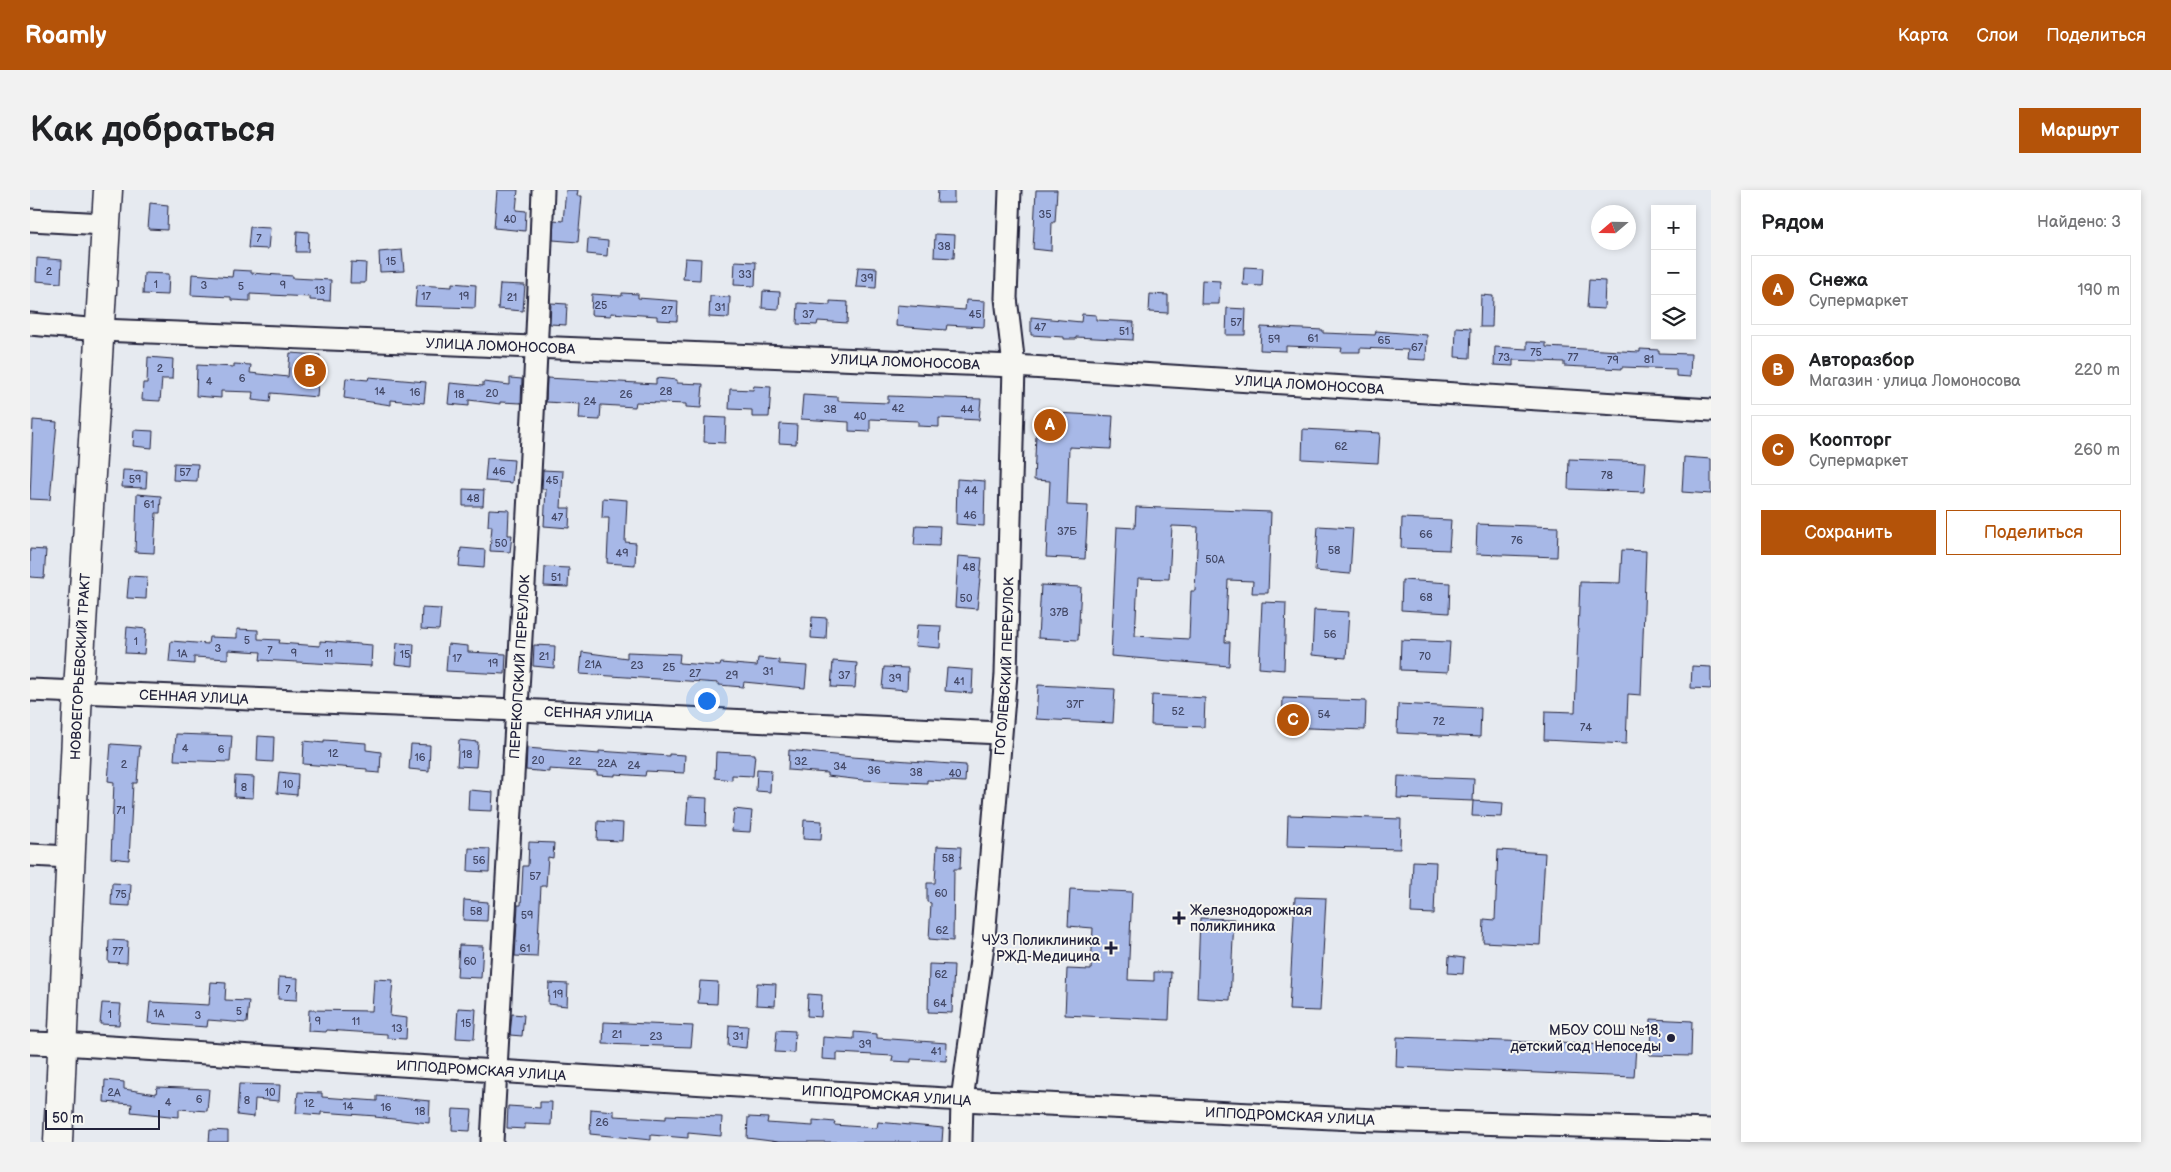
<!DOCTYPE html>
<html lang="ru">
<meta charset="utf-8">
<style>
:root{--surface:#fff;--page:#f2f2f2;--text:#202124;--muted:#757577;--line:#e0e0e0;--accent:#b45309}
body{margin:0;font-family:"Balsamiq Sans",sans-serif;background:var(--page);color:var(--text)}
.controls{position:absolute;right:15px;top:15px;display:grid;overflow:hidden;border-radius:0px;box-shadow:0 2px 8px #0003}
.controls button{width:45px;height:45px;display:grid;place-items:center;padding:0;border:0;border-bottom:1px solid var(--line);background:var(--surface);color:var(--text);font:25px sans-serif}
.compass{position:absolute;left:1561px;top:15px;width:45px;height:45px;border-radius:50%;background:var(--surface);box-shadow:0 2px 8px #0003;rotate:250deg}
.scale{position:absolute;left:15px;bottom:12px;width:115px;box-sizing:border-box;padding-left:5px;border:2px solid #22223b;border-top:0;font-size:14px;line-height:18px;white-space:nowrap;color:#22223b;-webkit-text-stroke:4px #f6f6f2;paint-order:stroke}
.you{position:absolute;left:676px;top:510px;width:18px;height:18px;margin:-12px;border:4px solid #fff;border-radius:50%;background:#1a73e8;box-shadow:0 0 0 8px #1a73e833}
.badge{display:grid;place-items:center;width:32px;height:32px;border-radius:50%;background:var(--accent);color:#fff;font-size:16px;font-weight:700}
.pin{position:absolute;translate:-50% -50%;border:2px solid #fff;box-shadow:0 1px 5px #0006}
.list{margin:0;padding:0;list-style:none}
h2{display:flex;justify-content:space-between;align-items:center;height:65px;margin:0;padding:0 20px;font-size:21px}
h2 small{font-size:16px;font-weight:400;color:var(--muted)}
.list li{display:grid;grid-template-columns:32px 1fr auto;gap:15px;align-items:center;box-sizing:border-box;height:70px;margin:0 10px 10px;padding:0 10px;border:1px solid var(--line);border-radius:0px}
.list b{display:block;font-size:19px;white-space:nowrap}
.list p{margin:0;font-size:16px;white-space:nowrap;color:var(--muted)}
.list em{font-size:16px;font-style:normal;color:var(--muted)}
.actions{display:flex;gap:10px;padding:15px 20px}
.actions a{flex:1;padding:11px 0;border:1px solid var(--accent);border-radius:0px;text-align:center;font-size:18px;color:var(--accent)}
.actions .main{background:var(--accent);color:#fff}
.icon{flex:none;width:28px;height:28px;fill:none;stroke:currentColor;stroke-width:2;stroke-linecap:round;stroke-linejoin:round}
.map{position:relative;flex:none;width:1681px;height:952px;overflow:hidden;border-radius:0px}
header{display:flex;align-items:center;gap:30px;box-sizing:border-box;height:70px;padding:0 25px;background:var(--accent);color:#fff}
header strong{font-size:24px}
nav{display:flex;gap:28px;margin-inline-start:auto;font-size:18px}
.intro{display:flex;align-items:center;justify-content:space-between;box-sizing:border-box;height:120px;padding:0 30px}
h1{margin:0;font-size:35px}
.button{padding:12px 22px;border-radius:0px;background:var(--accent);color:#fff;font-size:18px;font-weight:700}
main{display:flex;gap:30px;padding:0 30px}
aside{flex:1;background:var(--surface);border-radius:0px;box-shadow:0 2px 8px #0003}
.map>svg:first-child{display:block}
</style>
<header>
<strong>Roamly</strong>
<nav><a>Карта</a><a>Слои</a><a>Поделиться</a></nav>
</header>
<div class="intro"><h1>Как добраться</h1><a class="button">Маршрут</a></div>
<main>
<div class="map">
<svg width="1681" height="952" viewBox="0 0 1681 952">
<rect width="100%" height="100%" fill="#e6eaf0"/>
<filter id="ink" filterUnits="userSpaceOnUse"><feTurbulence type="fractalNoise" baseFrequency=".02" numOctaves="2"/><feDisplacementMap in="SourceGraphic" scale="10" xChannelSelector="R" yChannelSelector="G"/><feConvolveMatrix kernelMatrix="1 2 1 2 8 2 1 2 1" color-interpolation-filters="sRGB"/></filter>
<g filter="url(#ink)">
<path fill="#a7b8e7" stroke="#22223b" fill-rule="evenodd" d="M467 0H488L486 20 496 21 495 41 464 38Z
M536 0H548L547 6H552L548 52 523 50 524 30 533 31Z
M908 0H924V13H907Z
M1006 0H1027L1025 32H1022L1021 61 1003 59Z
M120 13 138 15 137 40 118 39Z
M220 37 240 38 238 59 218 58Z
M267 41 279 42 278 62H266Z
M905 44 925 45 924 68 904 67Z
M558 49 578 51 577 66 557 64Z
M372 60 374 81 350 82 349 62Z
M7 68 32 70 31 93 6 91Z
M655 68 671 69 670 90 653 89Z
M705 71 726 72 725 96 704 95Z
M321 72 336 73 335 93H320Z
M828 77 847 78 846 98 826 97Z
M1214 77 1233 78 1232 96 1213 95Z
M203 80 221 81V83L263 86V88L301 90 300 111 280 110V107L220 104V111L201 110V107L161 105 162 84 202 87Z
M114 83 139 84 138 105 113 104Z
M1172 90 1190 91 1189 114H1171Z
M1559 90 1575 91 1574 119 1557 118Z
M422 93 446 95 445 118 385 116 387 95 422 97Z
M470 94 495 95 493 121 468 119Z
M733 101 750 102 749 119 732 118Z
M592 103 608 104V108L648 111 647 131 627 130V126L581 123V126L561 125 562 104 592 106Z
M1120 104 1138 105V123L1119 122Z
M1451 105 1463 106 1462 137H1450Z
M680 106 700 107 699 128 679 127Z
M936 110 955 111 954 137 917 135 916 140 866 136 867 115 935 120Z
M800 111 818 112 817 133 788 131 787 135 767 134 768 113 800 115Z
M521 113 537 114 536 135 520 134Z
M1197 118 1216 119 1215 145H1196Z
M1052 124 1066 125V130L1104 132 1103 150 1046 147V149H1034V147L1001 145V127L1051 132Z
M1231 137 1293 140V143L1345 145 1346 141 1397 145 1396 170 1377 169 1378 160 1330 158V162H1311L1312 158 1256 156V161L1230 160Z
M1426 137 1441 138 1440 168 1425 167Z
M1497 152 1516 153V157L1610 162V159L1629 160V163L1661 164 1660 187 1646 186V179L1592 177V179L1573 178 1534 176V172L1483 170V176L1464 175 1465 157 1497 159Z
M260 163 290 165 287 207 241 203 240 212 222 210 223 202 191 201V208L166 206 167 175 204 177V174L221 175 220 183 258 187Z
M118 167 143 169 142 189H132L130 211 112 210 113 193H117Z
M339 187 396 192 394 213 361 210V215L314 208 316 188 338 190Z
M480 188 492 189 491 213 470 212V214L439 210V216L418 214 420 193 453 196V192L480 195Z
M517 188 626 194V188L647 190V193L673 194 671 218 656 217V214L606 212 605 217 571 215 570 230 549 229 550 214 516 212Z
M724 196 741 197 739 227H722V220L699 219 700 199 723 200Z
M773 205 808 207V211L858 213V206L951 209 949 230 909 228V237L888 236V231L840 229V242L819 241V232L771 229Z
M1007 222 1083 226 1081 259 1039 257 1037 315 1058 316 1055 369 1016 367 1020 291 1004 290Z
M675 227 696 228 695 253 674 252Z
M3 230 27 232 20 310 0 309Z
M750 234 767 235 766 254 749 253Z
M1273 239 1350 243 1348 273 1272 269Z
M104 240 123 241 122 258 103 256Z
M1654 267 1681 269V304L1652 302Z
M457 268 484 270 482 293 455 291Z
M1539 269 1616 272 1614 302 1538 299Z
M144 273 168 274 167 291 143 290Z
M93 280 117 281 116 298 92 297Z
M513 280 533 281 531 318H540L539 338 514 336 516 299H512Z
M927 289 955 291 954 336 926 334Z
M433 299 454 300 453 316H433Z
M107 304 131 306 130 323H126L124 363 105 362Z
M573 308 597 310 595 352 606 353 605 375 577 373 579 328H572Z
M1106 317 1241 322 1238 403H1222L1223 391 1198 390 1195 452H1200L1199 476 1081 466 1087 337 1105 338ZM1142 336 1168 337 1165 401H1161L1159 449 1105 446 1108 388 1139 389Z
M459 319 479 320 478 345H482L480 362 460 361 462 336H458Z
M1372 328 1421 330 1419 360 1371 358Z
M1447 334 1528 337 1527 367 1446 364Z
M886 335 910 336 909 356 884 355Z
M1288 336 1323 338 1320 384 1285 381Z
M431 358 455 360 454 378 429 376Z
M0 359 16 360 14 388 0 387Z
M1592 360 1616 361 1611 505 1598 504 1596 554 1514 550 1515 521 1545 522 1550 392 1590 393Z
M928 366 952 368 947 419 925 417Z
M515 377 539 378 538 397 514 396Z
M99 386 117 387 116 409 97 408Z
M1372 390 1420 393 1419 423 1371 420Z
M1011 395 1051 397 1048 450 1008 448Z
M1232 412 1256 413 1254 480 1229 478Z
M392 418 411 419 409 440 391 439Z
M1284 420 1319 422 1316 468 1282 465Z
M782 427 797 428 796 449 781 448Z
M887 435 911 436 910 458 885 456Z
M97 437 116 439 114 464 95 463Z
M207 439 228 440V449L250 450 249 453 290 456V451L342 455 341 476 230 470 231 462 198 460V469L164 467V474L139 472 141 451 178 454 179 447 207 448Z
M1371 450 1420 452 1418 482 1370 480Z
M367 453 384 454 383 476 365 474Z
M418 454 438 456V462L476 464 475 484 416 481Z
M504 455 525 456 524 478 503 476Z
M552 462 597 468V462L650 464 649 473 690 476 691 473 727 476 728 468 749 470V474L777 476 775 498 714 492 713 497 689 495V493L550 484Z
M803 471 827 473 825 498 801 497Z
M1662 476 1681 477V499L1661 498Z
M854 477 878 478 877 500 852 498Z
M917 478 943 480 942 503 915 501Z
M1008 495 1085 499 1083 533 1006 529Z
M1122 505 1175 508 1174 537 1121 535Z
M1253 508 1336 511 1335 540 1252 537Z
M1368 514 1451 518 1450 547 1367 543Z
M146 544 202 546 200 572 144 570Z
M228 546 244 547 243 572 227 571Z
M294 550 336 553V560L351 562 350 583 337 582V579L273 574 274 551 294 553Z
M429 550 448 552 446 577 427 576Z
M81 554 110 556 107 593H103L99 670 81 668 84 592 78 591Z
M381 554 400 555 399 581 379 579Z
M497 558 569 564V561L639 566V564L655 565 654 583 616 581 615 586 585 584V586L567 585V582L519 579V582L496 580Z
M759 560 822 567 936 575 935 592 897 590V593L832 590 797 586V583L758 580Z
M686 562 725 564 723 586 702 585V590L685 588Z
M727 579 741 580 740 602 726 601Z
M249 582 268 584 267 605 247 603Z
M205 586 224 587 223 608 204 607Z
M1368 586 1444 589 1443 611 1367 608Z
M439 600 463 602 462 621 438 620Z
M658 607 677 608 676 636 656 635Z
M1443 611 1473 613 1472 627 1442 626Z
M704 619 722 621 720 642 702 641Z
M1258 625 1371 629 1370 659 1257 656Z
M774 630 792 631 791 650 773 649Z
M568 631 593 633 592 651 567 650Z
M499 652 524 653 523 668 518 667 516 696H511L507 767 485 766 488 715H491L493 676H498Z
M907 656 931 657 930 679H924L923 751 899 749 901 713 897 712V693H905Z
M439 658 460 659 459 682 438 681Z
M1468 660 1515 663 1510 755 1453 752 1454 729 1465 730Z
M1383 671 1406 672 1404 724 1381 723Z
M82 693 101 694 100 716 81 715Z
M1040 699 1102 702 1098 790 1124 791V782H1141L1139 830 1035 825 1037 779 1061 780 1063 738 1038 736Z
M1265 707 1296 708 1290 821 1259 820Z
M434 710 458 712 457 731 433 730Z
M1170 728 1204 729 1200 810 1167 808Z
M79 750 98 751 97 773 78 772Z
M429 755 453 756 451 788 427 787Z
M1419 766 1434 768 1433 784 1418 783Z
M899 774 924 775 922 823 898 822Z
M249 787 268 788 267 810 248 809Z
M344 789 363 790 360 826 377 828 376 849 357 848V844L297 840 296 842 278 841 279 820 342 821Z
M670 791 688 792 687 814 668 813Z
M181 792 196 793 195 810 219 811 217 833 178 830 177 837 118 833 120 812 179 815Z
M519 793 538 794 537 816 518 814Z
M727 793 746 794 745 816 726 815Z
M778 804 792 805 791 827 777 826Z
M72 813 91 814 89 835 70 834Z
M428 818 446 819 444 849 426 848Z
M482 824 494 825 492 846 480 845Z
M1621 829 1662 831 1661 866 1620 865Z
M574 832 663 836 661 857 573 854Z
M699 835 718 836 716 858 698 856Z
M747 840 765 841 764 863 745 862Z
M824 842 847 844V848L917 853 916 871 881 869V872L862 871 863 866 807 863V870L792 869 793 847 824 849Z
M1367 847 1606 856 1604 887 1366 877Z
M75 890 94 892V899L126 904 127 897 179 899 177 921 149 919V927L101 922 102 914 74 912Z
M209 894 250 895 249 911 225 909 224 927 207 925Z
M268 902 292 903V907L347 911V906L400 911 399 933 345 927 346 926 291 922V925L266 923Z
M510 912H522L521 935 495 934V939L477 938 478 916 510 918Z
M423 919 442 920 440 941 422 940Z
M561 919 584 921V926L636 929V925L692 927 691 946 658 943V948L621 945V950L560 944Z
M718 927 738 928 737 933 783 936V930L805 932 804 935 847 938 848 932 913 938 912 952H749L717 948Z
M180 940 198 941V952H179Z"/>
<g fill="none" stroke-linecap="round" stroke-linejoin="round">
<defs>
<g id="minor">
<path d="M0 30 75 34"/>
<path id="s1" d="M0 134 70 140 984 176 1681 220"/>
<path id="s2" d="M0 500 488 520 970 543"/>
<path d="M0 665 40 667"/>
<path id="s3" d="M0 853 32 854 932 910 1345 930 1681 940"/>
<path id="s4" d="M462 952C479 635 501 318 513 0"/>
<path id="s5" d="M931 952 932 910 954 748 976 484 984 176 976 108 980 0"/>
</g>
<g id="major">
<path id="s6" d="M28 952 48 501 78 0"/>
</g>
</defs>
<use href="#minor" stroke="#22223b" stroke-width="25"/>
<use href="#major" stroke="#22223b" stroke-width="31"/>
<use href="#minor" stroke="#f6f6f2" stroke-width="21"/>
<use href="#major" stroke="#f6f6f2" stroke-width="28"/>
</g>
</g>
<g fill="#22223b" stroke="#f6f6f2" stroke-width="2">
<path d="M1146.5 720.5h5v5h5v5h-5v5h-5v-5h-5v-5h5z"/>
<path d="M1078.5 750.5h5v5h5v5h-5v5h-5v-5h-5v-5h5z"/>
<circle cx="1641" cy="848" r="5"/>
</g>
<g text-anchor="middle" dominant-baseline="central" stroke-width="4" stroke-linejoin="round" paint-order="stroke">
<g font-size="11" fill="#434866">
<text x="1015" y="24">35</text>
<text x="480" y="29">40</text>
<text x="229" y="48">7</text>
<text x="914" y="56">38</text>
<text x="361" y="71">15</text>
<text x="19" y="81">2</text>
<text x="715" y="84">33</text>
<text x="837" y="88">39</text>
<text x="126" y="94">1</text>
<text x="174" y="95">3</text>
<text x="253" y="95">9</text>
<text x="211" y="96">5</text>
<text x="290" y="100">13</text>
<text x="396" y="106">17</text>
<text x="434" y="106">19</text>
<text x="482" y="107">21</text>
<text x="571" y="115">25</text>
<text x="690" y="117">31</text>
<text x="637" y="120">27</text>
<text x="778" y="124">37</text>
<text x="945" y="124">45</text>
<text x="1206" y="132">57</text>
<text x="1010" y="137">47</text>
<text x="1094" y="141">51</text>
<text x="1283" y="148">61</text>
<text x="1244" y="149">59</text>
<text x="1354" y="150">65</text>
<text x="1387" y="157">67</text>
<text x="1506" y="162">75</text>
<text x="1474" y="167">73</text>
<text x="1543" y="167">77</text>
<text x="1619" y="169">81</text>
<text x="1583" y="170">79</text>
<text x="130" y="178">2</text>
<text x="212" y="188">6</text>
<text x="179" y="191">4</text>
<text x="350" y="201">14</text>
<text x="636" y="201">28</text>
<text x="385" y="202">16</text>
<text x="462" y="203">20</text>
<text x="429" y="204">18</text>
<text x="596" y="204">26</text>
<text x="560" y="211">24</text>
<text x="868" y="218">42</text>
<text x="800" y="219">38</text>
<text x="937" y="219">44</text>
<text x="830" y="226">40</text>
<text x="1311" y="256">62</text>
<text x="469" y="281">46</text>
<text x="155" y="282">57</text>
<text x="1577" y="285">78</text>
<text x="105" y="289">59</text>
<text x="522" y="290">45</text>
<text x="941" y="300">44</text>
<text x="443" y="308">48</text>
<text x="119" y="314">61</text>
<text x="940" y="325">46</text>
<text x="527" y="327">47</text>
<text x="1037" y="341">37Б</text>
<text x="1396" y="344">66</text>
<text x="1487" y="350">76</text>
<text x="471" y="353">50</text>
<text x="1304" y="360">58</text>
<text x="592" y="363">49</text>
<text x="1185" y="369">50А</text>
<text x="939" y="377">48</text>
<text x="526" y="387">51</text>
<text x="1396" y="407">68</text>
<text x="936" y="408">50</text>
<text x="1029" y="422">37В</text>
<text x="1300" y="444">56</text>
<text x="217" y="450">5</text>
<text x="106" y="451">1</text>
<text x="188" y="458">3</text>
<text x="240" y="460">7</text>
<text x="152" y="463">1А</text>
<text x="264" y="463">9</text>
<text x="299" y="463">11</text>
<text x="375" y="464">15</text>
<text x="514" y="466">21</text>
<text x="1395" y="466">70</text>
<text x="427" y="468">17</text>
<text x="463" y="473">19</text>
<text x="563" y="474">21А</text>
<text x="607" y="475">23</text>
<text x="639" y="477">25</text>
<text x="738" y="481">31</text>
<text x="665" y="483">27</text>
<text x="702" y="485">29</text>
<text x="814" y="485">37</text>
<text x="865" y="488">39</text>
<text x="929" y="491">41</text>
<text x="1045" y="514">37Г</text>
<text x="1148" y="521">52</text>
<text x="1294" y="524">54</text>
<text x="1409" y="531">72</text>
<text x="1556" y="537">74</text>
<text x="155" y="558">4</text>
<text x="191" y="559">6</text>
<text x="303" y="563">12</text>
<text x="437" y="564">18</text>
<text x="390" y="567">16</text>
<text x="508" y="570">20</text>
<text x="545" y="571">22</text>
<text x="771" y="571">32</text>
<text x="577" y="573">22А</text>
<text x="94" y="574">2</text>
<text x="604" y="575">24</text>
<text x="810" y="576">34</text>
<text x="844" y="580">36</text>
<text x="886" y="582">38</text>
<text x="925" y="583">40</text>
<text x="258" y="594">10</text>
<text x="214" y="597">8</text>
<text x="91" y="620">71</text>
<text x="918" y="668">58</text>
<text x="449" y="670">56</text>
<text x="505" y="686">57</text>
<text x="911" y="703">60</text>
<text x="91" y="704">75</text>
<text x="446" y="721">58</text>
<text x="497" y="725">59</text>
<text x="912" y="740">62</text>
<text x="495" y="758">61</text>
<text x="88" y="761">77</text>
<text x="440" y="771">60</text>
<text x="911" y="784">62</text>
<text x="258" y="799">7</text>
<text x="528" y="804">19</text>
<text x="910" y="813">64</text>
<text x="209" y="821">5</text>
<text x="129" y="823">1А</text>
<text x="80" y="824">1</text>
<text x="168" y="825">3</text>
<text x="288" y="831">9</text>
<text x="326" y="831">11</text>
<text x="436" y="833">15</text>
<text x="367" y="838">13</text>
<text x="587" y="844">21</text>
<text x="626" y="846">23</text>
<text x="708" y="846">31</text>
<text x="835" y="854">39</text>
<text x="906" y="861">41</text>
<text x="84" y="902">2А</text>
<text x="240" y="902">10</text>
<text x="169" y="909">6</text>
<text x="217" y="910">8</text>
<text x="138" y="912">4</text>
<text x="279" y="913">12</text>
<text x="318" y="916">14</text>
<text x="356" y="917">16</text>
<text x="390" y="921">18</text>
<text x="572" y="932">26</text>
</g>
<g font-size="14" fill="#22223b" stroke="#f6f6f2">
<text stroke="none"><textPath href="#s1" startOffset="471">УЛИЦА ЛОМОНОСОВА</textPath></text>
<text stroke="none"><textPath href="#s1" startOffset="876">УЛИЦА ЛОМОНОСОВА</textPath></text>
<text stroke="none"><textPath href="#s1" startOffset="1281">УЛИЦА ЛОМОНОСОВА</textPath></text>
<text stroke="none"><textPath href="#s6" startOffset="476">НОВОЕГОРЬЕВСКИЙ ТРАКТ</textPath></text>
<text stroke="none"><textPath href="#s4" startOffset="476">ПЕРЕКОПСКИЙ ПЕРЕУЛОК</textPath></text>
<text stroke="none"><textPath href="#s5" startOffset="478">ГОГОЛЕВСКИЙ ПЕРЕУЛОК</textPath></text>
<text stroke="none"><textPath href="#s2" startOffset="164">СЕННАЯ УЛИЦА</textPath></text>
<text stroke="none"><textPath href="#s2" startOffset="569">СЕННАЯ УЛИЦА</textPath></text>
<text stroke="none"><textPath href="#s3" startOffset="452">ИППОДРОМСКАЯ УЛИЦА</textPath></text>
<text stroke="none"><textPath href="#s3" startOffset="858">ИППОДРОМСКАЯ УЛИЦА</textPath></text>
<text stroke="none"><textPath href="#s3" startOffset="1262">ИППОДРОМСКАЯ УЛИЦА</textPath></text>
</g>
<g font-size="14" fill="#22223b" stroke="#f6f6f2" text-anchor="end">
<text x="1160" y="720" text-anchor="start">Железнодорожная<tspan x="1160" dy="16">поликлиника</tspan></text>
<text x="1070" y="750">ЧУЗ Поликлиника<tspan x="1070" dy="16">РЖД-Медицина</tspan></text>
<text x="1631" y="840">МБОУ СОШ №18,<tspan x="1631" dy="16">детский сад Непоседы</tspan></text>
</g>
</g>
</svg>
<div class="controls">
<button>+</button>
<button>−</button>
<button><svg class="icon" aria-label="layers" viewBox="0 0 24 24"><path d="M12 4l9 5-9 5-9-5zM3 14l9 5 9-5"/></svg></button>
</div>
<svg class="compass" viewBox="-18 -18 36 36"><path d="M0-13l5 13h-10z" fill="#e53935"/><path d="M0 13l5-13h-10z" fill="#757577"/></svg>
<div class="scale">50 m</div>
<div class="you"></div>
<div class="pin badge" style="left:1020px;top:235px">A</div>
<div class="pin badge" style="left:280px;top:181px">B</div>
<div class="pin badge" style="left:1263px;top:530px">C</div>
</div>
<aside>
<h2>Рядом<small>Найдено: 3</small></h2>
<ul class="list">
<li><span class="badge">A</span><div><b>Снежа</b><p>Супермаркет</p></div><em>190 m</em></li>
<li><span class="badge">B</span><div><b>Авторазбор</b><p>Магазин · улица Ломоносова</p></div><em>220 m</em></li>
<li><span class="badge">C</span><div><b>Коопторг</b><p>Супермаркет</p></div><em>260 m</em></li>
</ul>
<div class="actions"><a class="main">Сохранить</a><a>Поделиться</a></div>
</aside>
</main>
